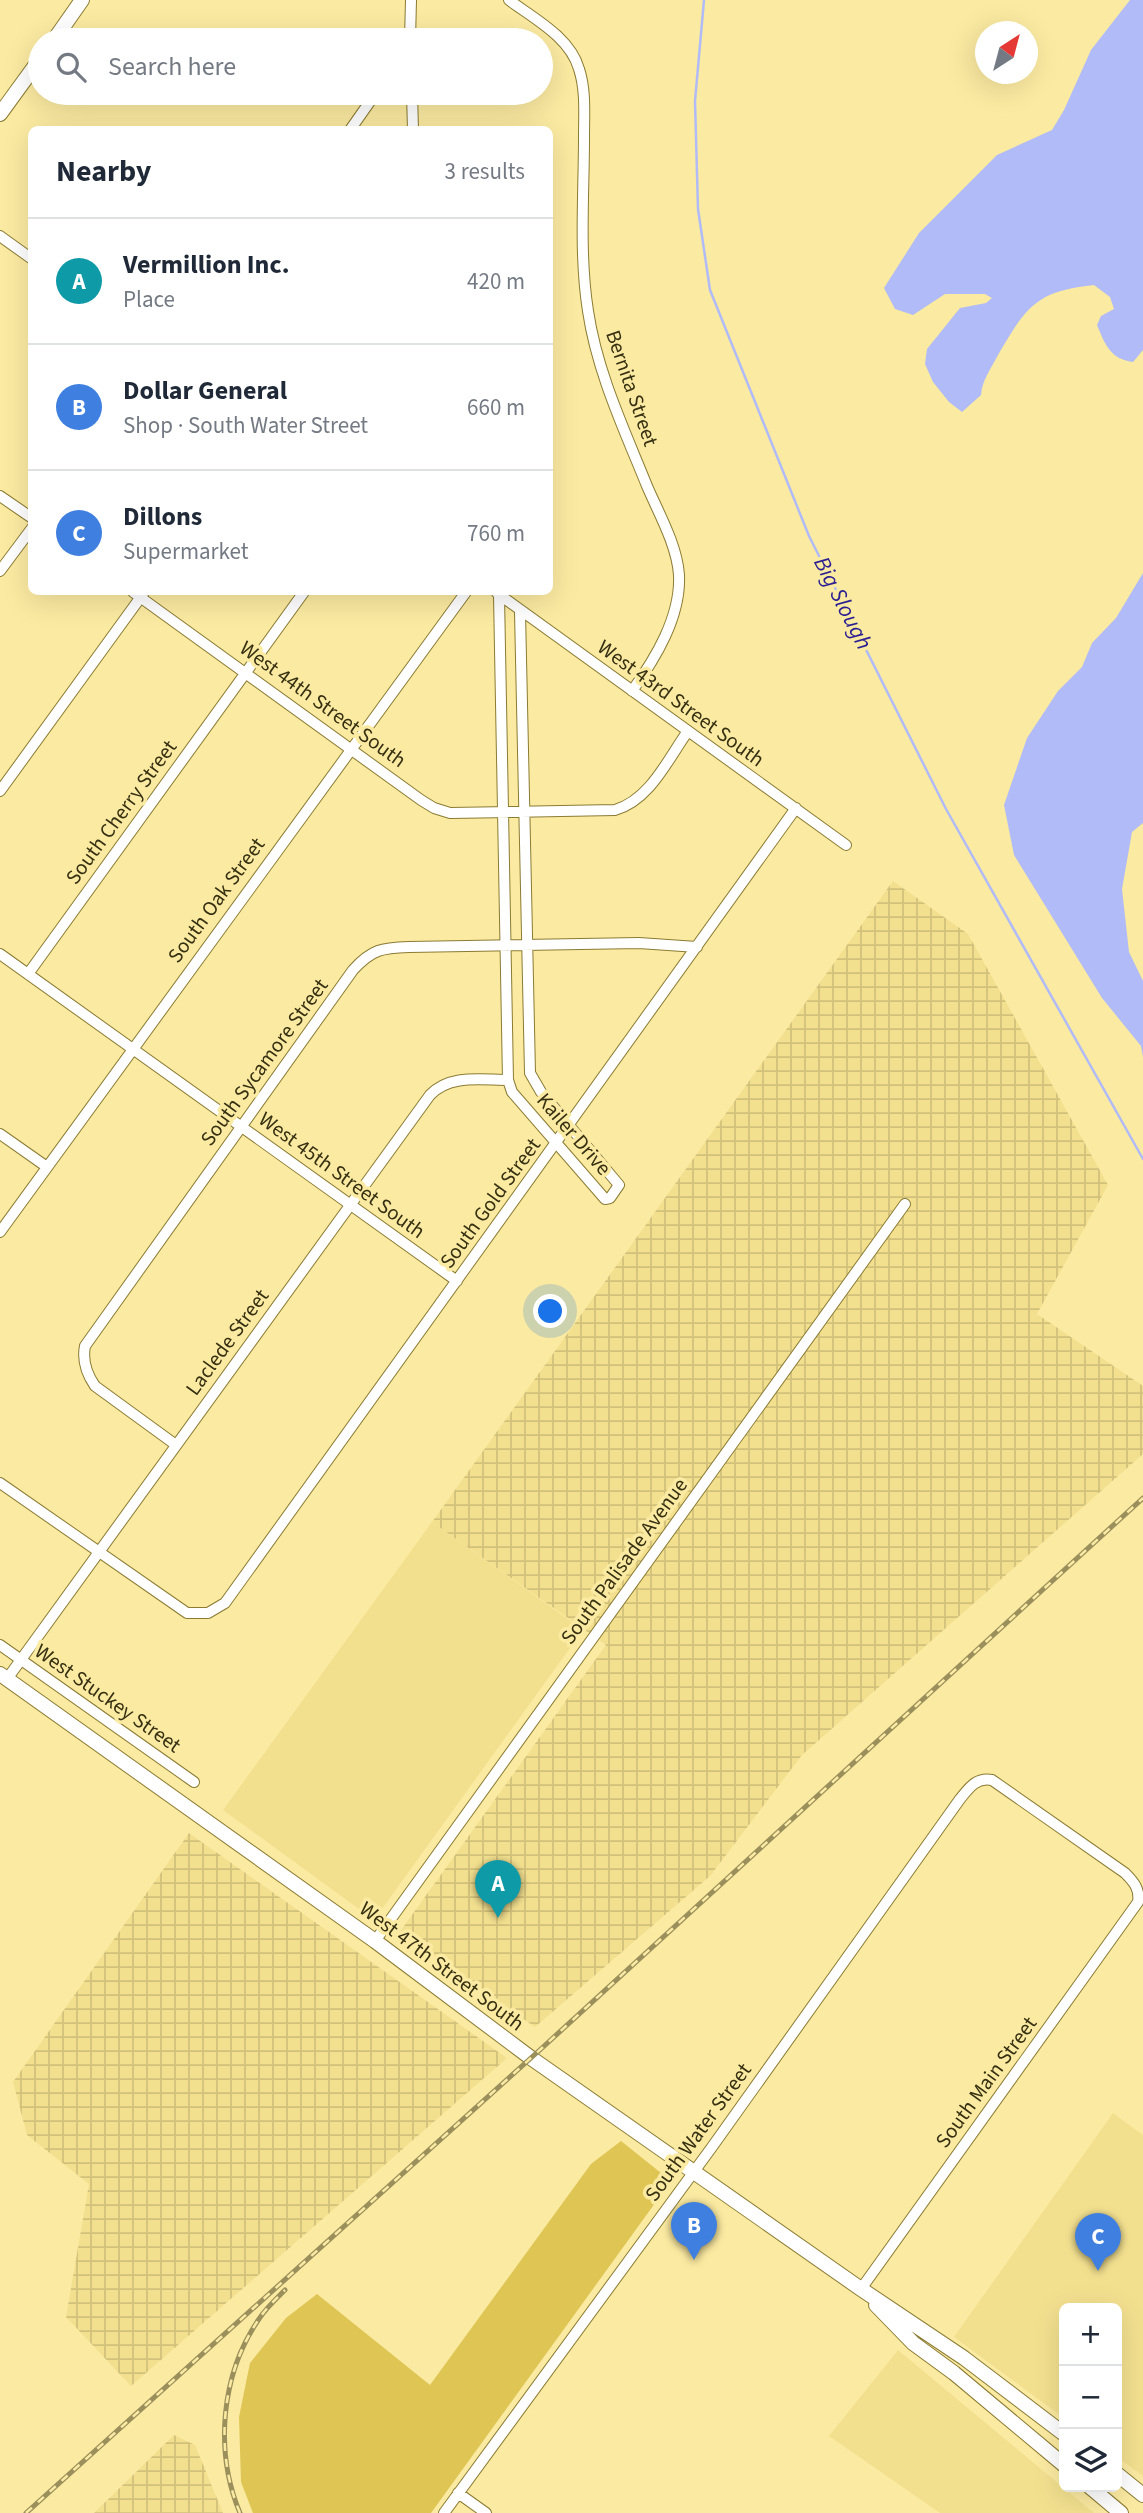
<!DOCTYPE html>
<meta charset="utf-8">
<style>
:root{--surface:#fff;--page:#f6f6f7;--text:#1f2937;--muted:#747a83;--line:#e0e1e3;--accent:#d93025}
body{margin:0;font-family:"Source Sans 3",sans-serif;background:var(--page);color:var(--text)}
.controls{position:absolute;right:21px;bottom:21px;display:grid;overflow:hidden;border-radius:10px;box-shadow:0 7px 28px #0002}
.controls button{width:63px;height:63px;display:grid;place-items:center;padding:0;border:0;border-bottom:2px solid var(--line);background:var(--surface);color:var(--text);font:35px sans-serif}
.compass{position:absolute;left:975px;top:21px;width:63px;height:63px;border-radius:50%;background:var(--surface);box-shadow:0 7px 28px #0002;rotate:36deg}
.you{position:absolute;left:551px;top:1312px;width:24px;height:24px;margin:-18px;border:5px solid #fff;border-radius:50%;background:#1a73e8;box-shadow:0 0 0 10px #1a73e833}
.badge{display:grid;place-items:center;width:46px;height:46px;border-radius:50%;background:var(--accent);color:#fff;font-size:23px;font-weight:700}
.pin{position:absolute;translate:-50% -58px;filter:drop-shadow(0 2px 4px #0008)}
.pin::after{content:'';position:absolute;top:37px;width:24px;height:21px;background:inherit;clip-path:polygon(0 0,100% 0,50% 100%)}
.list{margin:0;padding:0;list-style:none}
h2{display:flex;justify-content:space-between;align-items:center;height:91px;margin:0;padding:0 28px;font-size:30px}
h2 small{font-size:23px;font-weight:400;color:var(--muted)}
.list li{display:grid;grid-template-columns:46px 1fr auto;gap:21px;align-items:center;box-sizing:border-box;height:126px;padding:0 28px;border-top:2px solid var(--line)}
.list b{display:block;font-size:26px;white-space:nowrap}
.list p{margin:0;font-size:23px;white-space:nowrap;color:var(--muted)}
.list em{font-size:23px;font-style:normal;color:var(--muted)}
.icon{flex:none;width:38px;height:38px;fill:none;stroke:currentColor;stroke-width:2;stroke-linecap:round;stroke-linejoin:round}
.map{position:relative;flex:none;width:1143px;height:2513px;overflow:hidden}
.search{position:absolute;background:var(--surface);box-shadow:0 7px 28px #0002;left:28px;top:28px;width:525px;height:77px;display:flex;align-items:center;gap:18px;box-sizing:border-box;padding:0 24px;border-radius:38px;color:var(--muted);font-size:26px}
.panel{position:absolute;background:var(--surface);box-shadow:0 7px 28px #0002;left:28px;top:126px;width:525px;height:469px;border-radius:10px}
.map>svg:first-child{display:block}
</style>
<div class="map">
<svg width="1143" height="2513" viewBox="0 0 1143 2513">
<defs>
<pattern id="industrial-grid" width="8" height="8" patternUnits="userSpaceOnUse" patternTransform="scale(1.75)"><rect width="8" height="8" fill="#f3e08f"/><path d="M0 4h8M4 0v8" fill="none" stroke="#d1c17a"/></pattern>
</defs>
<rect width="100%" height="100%" fill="#fbeaa1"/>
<path fill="#f3e08f" d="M432 1522 583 1630 374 1920 223 1810Z
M1113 2113 1143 2135V2476L1117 2457V2308H1064V2418L954 2337Z
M898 2350 1094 2513H940L829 2436Z"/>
<path fill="url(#industrial-grid)" d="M893 881 968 934 1108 1185 1037 1314 1143 1386V1454L802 1755 710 1876 535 2027 399 1933 606 1645 432 1522Z
M189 1833 507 2058 131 2386 66 2317 89 2184 27 2135 13 2082Z
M174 2435 195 2445 223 2513H94Z"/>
<path fill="#dec554" d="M621 2141 671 2181 431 2513H253L241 2482 239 2417 250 2363 286 2318 317 2294 430 2385 591 2164Z"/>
<path fill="#b0bbf7" d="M1130 0H1143V350L1133 362C1110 359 1105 344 1097 325L1101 316 1114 309 1110 297 1094 285C1036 291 1026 307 998 355 991 369 982 380 981 395L962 412 949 402 933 382 925 364 927 349 960 308 986 303 992 298 985 294H945L913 315 895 309 884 288 919 233 997 155 1052 130 1064 110 1091 50Z
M1143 573V823L1132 832 1122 889 1129 952 1143 981V1057L1141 1046 1102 998 1014 855 1004 805 1027 738 1058 691 1082 667 1092 643 1116 618Z"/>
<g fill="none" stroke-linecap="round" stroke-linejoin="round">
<path stroke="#b0bbf7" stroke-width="2.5" d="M704 0 695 101 698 209 710 290 809 536 946 809 1143 1159"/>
<defs>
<path id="minor" d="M509 0C533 18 570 37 579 69 586 90 584 114 584 137 584 194 579 254 588 311 597 372 624 429 647 486 659 514 677 545 679 575 681 617 655 659 632 691
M410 40 411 0
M412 93 413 130
M350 130 376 93
M0 236 32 259
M0 496 32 518
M0 571 32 528
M133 592 421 800 434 808 450 813 615 810C650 800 668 759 688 731
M497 593 846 845
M499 595 508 1080 512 1092 605 1199 610 1198 619 1185 541 1092 530 1073 520 612
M0 791 143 594
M0 954 457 1281
M28 974 304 592
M0 1134 47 1167
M0 1232 466 592
M176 1445 95 1386C86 1373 82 1361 85 1346L353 970C372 949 382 948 409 947L639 943 697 947
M0 1483 187 1613H208L225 1603 796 808
M0 1645 194 1782
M7 1679 430 1095C450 1074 481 1080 508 1080
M375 1941 905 1204
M458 2493 486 2513
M444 2513 712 2147 960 1799C969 1788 976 1777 992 1780L1125 1873C1134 1882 1140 1889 1138 1902L861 2289"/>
<path id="tertiary" d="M54 40 82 0
M0 114 40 59
M0 1674 375 1941 531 2058 861 2289 964 2358 1064 2434
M876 2305 913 2343 954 2373 1064 2465
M1117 2474 1143 2495
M1090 2487 1121 2513"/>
</defs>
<use href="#minor" stroke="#8b7b33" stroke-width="12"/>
<use href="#tertiary" stroke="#8b7b33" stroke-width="16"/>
<use href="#minor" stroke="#fff" stroke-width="10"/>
<use href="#tertiary" stroke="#fff" stroke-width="14"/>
<defs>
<path id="rail" d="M26 2513 542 2048 1143 1498
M240 2513C214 2451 221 2374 259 2319 266 2308 276 2299 285 2290"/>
</defs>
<use href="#rail" stroke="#9b905c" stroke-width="5"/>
<use href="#rail" stroke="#fbeaa1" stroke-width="2.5" stroke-dasharray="8" stroke-linecap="butt"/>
</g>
<g text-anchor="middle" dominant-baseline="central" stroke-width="7" stroke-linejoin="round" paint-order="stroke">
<g font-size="21" fill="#373113" stroke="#fbeaa1">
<text transform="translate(632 388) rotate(71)">Bernita Street</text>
<text transform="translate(681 703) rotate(36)">West 43rd Street South</text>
<text transform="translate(323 704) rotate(36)">West 44th Street South</text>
<text transform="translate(121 812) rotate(-54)">South Cherry Street</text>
<text transform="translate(216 900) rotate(-54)">South Oak Street</text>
<text transform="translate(264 1062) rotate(-54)">South Sycamore Street</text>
<text transform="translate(574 1134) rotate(49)">Kailer Drive</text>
<text transform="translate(342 1175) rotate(36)">West 45th Street South</text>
<text transform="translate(490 1203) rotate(-54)">South Gold Street</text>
<text transform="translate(227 1342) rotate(-54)">Laclede Street</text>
<text transform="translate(624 1561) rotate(-54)">South Palisade Avenue</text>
<text transform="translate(108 1698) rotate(35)">West Stuckey Street</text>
<text transform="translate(442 1966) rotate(37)">West 47th Street South</text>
<text transform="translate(986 2082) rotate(-54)">South Main Street</text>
<text transform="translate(698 2132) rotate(-54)">South Water Street</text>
</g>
<g font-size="23" font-style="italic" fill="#2c2192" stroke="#fbeaa1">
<text transform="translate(843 603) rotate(63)">Big Slough</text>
</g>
</g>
</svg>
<div class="controls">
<button>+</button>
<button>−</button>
<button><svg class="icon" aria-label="layers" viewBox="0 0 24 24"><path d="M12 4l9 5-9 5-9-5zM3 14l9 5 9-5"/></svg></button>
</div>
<svg class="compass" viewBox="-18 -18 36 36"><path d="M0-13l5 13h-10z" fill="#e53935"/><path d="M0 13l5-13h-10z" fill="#747a83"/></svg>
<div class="you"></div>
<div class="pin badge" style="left:498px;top:1918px;background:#0f9aa8">A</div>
<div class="pin badge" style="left:694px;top:2260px;background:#3f7fe0">B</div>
<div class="pin badge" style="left:1098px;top:2271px;background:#3f7fe0">C</div>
<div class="search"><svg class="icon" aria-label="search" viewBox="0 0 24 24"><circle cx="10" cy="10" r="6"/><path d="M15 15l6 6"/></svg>Search here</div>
<section class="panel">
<h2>Nearby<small>3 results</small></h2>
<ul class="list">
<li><span class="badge" style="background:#0f9aa8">A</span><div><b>Vermillion Inc.</b><p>Place</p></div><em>420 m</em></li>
<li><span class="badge" style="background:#3f7fe0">B</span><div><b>Dollar General</b><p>Shop · South Water Street</p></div><em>660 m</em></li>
<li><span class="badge" style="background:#3f7fe0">C</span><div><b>Dillons</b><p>Supermarket</p></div><em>760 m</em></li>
</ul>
</section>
</div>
